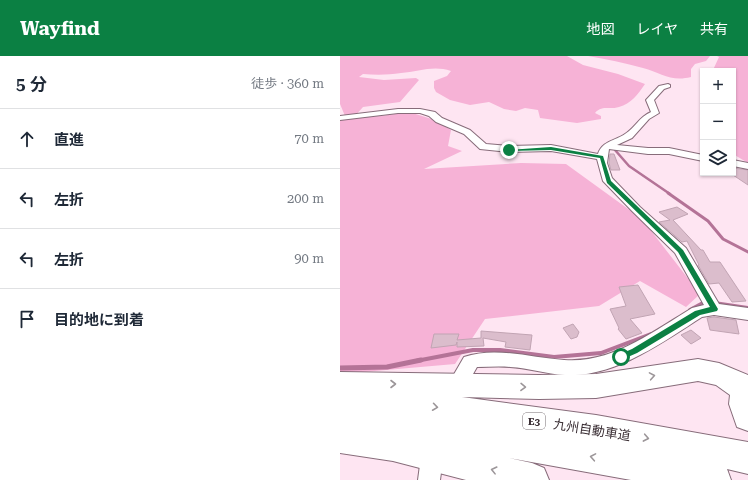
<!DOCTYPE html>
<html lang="ja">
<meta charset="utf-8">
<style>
:root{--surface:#fff;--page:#f6f6f7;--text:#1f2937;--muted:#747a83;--line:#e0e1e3;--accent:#0b8043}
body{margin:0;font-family:"Roboto Serif","Noto Sans JP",serif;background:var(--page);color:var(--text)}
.controls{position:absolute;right:12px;top:12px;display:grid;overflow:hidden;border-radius:0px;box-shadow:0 1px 3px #0004}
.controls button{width:36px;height:36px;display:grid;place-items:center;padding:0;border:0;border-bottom:1px solid var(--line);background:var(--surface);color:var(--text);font:20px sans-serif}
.stop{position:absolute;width:12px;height:12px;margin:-9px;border:3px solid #0b8043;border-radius:50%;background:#fff}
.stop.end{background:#0b8043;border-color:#fff;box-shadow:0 1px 4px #0008}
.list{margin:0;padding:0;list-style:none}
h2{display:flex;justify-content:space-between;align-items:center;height:52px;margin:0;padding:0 16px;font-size:17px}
h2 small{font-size:13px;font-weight:400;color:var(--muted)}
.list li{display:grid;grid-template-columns:26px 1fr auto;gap:12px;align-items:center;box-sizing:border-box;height:60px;padding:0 16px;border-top:1px solid var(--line)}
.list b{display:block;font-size:15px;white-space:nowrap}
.list em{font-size:13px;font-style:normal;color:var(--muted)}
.icon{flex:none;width:22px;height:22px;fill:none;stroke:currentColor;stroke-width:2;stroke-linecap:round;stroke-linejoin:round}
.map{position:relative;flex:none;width:408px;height:424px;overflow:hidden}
header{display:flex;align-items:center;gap:24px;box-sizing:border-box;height:56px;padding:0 20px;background:var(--accent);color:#fff}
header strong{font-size:19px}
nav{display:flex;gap:22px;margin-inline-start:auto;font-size:14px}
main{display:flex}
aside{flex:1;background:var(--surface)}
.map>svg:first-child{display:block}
</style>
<header>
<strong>Wayfind</strong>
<nav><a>地図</a><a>レイヤ</a><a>共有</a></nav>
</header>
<main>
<aside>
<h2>5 分<small>徒歩 · 360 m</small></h2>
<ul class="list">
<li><svg class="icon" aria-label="ahead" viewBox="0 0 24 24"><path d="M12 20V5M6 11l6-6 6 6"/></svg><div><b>直進</b></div><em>70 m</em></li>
<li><svg class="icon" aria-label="left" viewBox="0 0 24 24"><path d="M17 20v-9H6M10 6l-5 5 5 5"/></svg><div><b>左折</b></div><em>200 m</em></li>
<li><svg class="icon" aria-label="left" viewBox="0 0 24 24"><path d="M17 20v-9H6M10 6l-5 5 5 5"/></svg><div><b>左折</b></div><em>90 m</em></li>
<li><svg class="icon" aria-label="arrive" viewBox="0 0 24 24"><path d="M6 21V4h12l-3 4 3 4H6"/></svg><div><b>目的地に到着</b></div></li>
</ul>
</aside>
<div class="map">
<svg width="408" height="424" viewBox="0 0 408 424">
<rect width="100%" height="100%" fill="#fee5f2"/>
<path fill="#f6b2d6" d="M0 0H227L243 9 278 18 305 28C298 38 291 48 279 51 270 54 262 49 255 57L261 60V63L237 67 200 62 198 54 185 52 176 55 164 53 149 46 130 49 110 44 96 36 94 32V25L107 20 111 15C93 9 78 16 61 17 48 19 36 19 23 18L19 21 44 24 76 22 79 24 60 46 23 51 15 60H5L0 48Z
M248 0H370L366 5 355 8 351 13V21C331 26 321 17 303 12 285 7 266 3 248 0Z
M377 0H408V107L393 98V15L373 14 379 1Z
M69 56 95 64 111 74 108 90 122 95 84 113 181 107 226 108 302 163 360 238 346 251 300 225 259 250 145 263 115 308 0 318V62L41 60Z"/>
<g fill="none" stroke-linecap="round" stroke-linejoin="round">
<path stroke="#b47397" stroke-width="2.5" d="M275 94 289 110 330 138"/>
<path stroke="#b47397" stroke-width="3" d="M328 137 368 165 383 183 408 196"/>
<path stroke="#b47397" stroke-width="4" d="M374 247 408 252
M350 254 363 247H366
M76 305 133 294H160L214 301 261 297 311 278"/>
<path stroke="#b47397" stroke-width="5" d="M0 312 47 311 81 304"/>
</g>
<path fill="#dbbdcc" stroke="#c1a4b3" d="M270 98H274L280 114H271L269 107Z
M393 112 408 114V129L393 119Z
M337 151 348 158 333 164 361 194H363L370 206H380L406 245 392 246 379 227 369 228 358 209H359L347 185 342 186 319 166 330 164 319 156Z
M298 229 315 258 290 263 302 277 286 283 278 273 279 272 270 253 286 250 279 231Z
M374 261 396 264 399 278 370 274 367 262Z
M233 268 239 276 237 281 231 283 223 272Z
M351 274 361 282 351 288 341 279Z
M141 275 192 279 190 294 165 291 166 286 143 282 144 290 117 291V286L116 289 91 292 94 278H119L117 284 141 282Z"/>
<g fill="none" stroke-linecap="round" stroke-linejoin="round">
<defs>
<path id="minor" d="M328 28 330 29V31L324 33 314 44 319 57 309 63 292 82 277 89 308 92H329L363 99V105L329 98H308L269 93 267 107 272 122 300 151 346 192 379 248 408 252V264L374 259 362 261C323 286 274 322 225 319 206 318 189 312 170 311 159 310 148 311 137 311L129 325 122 328 115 325 113 320 124 301C156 290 191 302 224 304 272 308 314 275 352 252L364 249 335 197 292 155 263 125 257 103 211 95 169 96 140 93 124 78 96 66 89 60 80 57H58L0 64V60L58 53H80L95 56 102 62 130 74 146 88 169 90 211 89 258 98C262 85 275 85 285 78 295 72 299 61 311 56L306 44 319 30Z
M393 104 408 107V113L393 110Z
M91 398 99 401 102 409 100 424H78L80 409 83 401Z"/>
<path id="highway" d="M358 303 379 307 408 319V375L397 371 389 348 390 339 376 329 358 325 256 342 199 343 122 341 256 359 408 386V418L387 413 391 424H291L169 402 192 407 204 412 209 424H126L53 405 0 397V316L199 319 256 318Z"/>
</defs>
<use href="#minor" stroke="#876c7a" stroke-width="2"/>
<use href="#highway" stroke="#876c7a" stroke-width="2"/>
<use href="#minor" fill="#fff" fill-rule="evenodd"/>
<use href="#highway" fill="#fff" fill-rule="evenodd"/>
</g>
<defs><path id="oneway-chevron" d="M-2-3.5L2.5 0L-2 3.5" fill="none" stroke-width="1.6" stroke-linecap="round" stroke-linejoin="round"/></defs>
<g stroke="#9c9699">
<use href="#oneway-chevron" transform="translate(312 320) rotate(-10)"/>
<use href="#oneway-chevron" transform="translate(53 328)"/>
<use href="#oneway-chevron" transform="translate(183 331) rotate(1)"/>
<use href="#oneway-chevron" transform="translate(95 351) rotate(8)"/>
<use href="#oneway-chevron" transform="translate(306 382) rotate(11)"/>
<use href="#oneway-chevron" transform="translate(253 401) rotate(-170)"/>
<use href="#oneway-chevron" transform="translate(154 414) rotate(-166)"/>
</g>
<path fill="#0b8043" d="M211 91 263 100 271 125 343 194 378 253 377 255 360 259 297 297 281 304H278L277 301 278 299 292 293 355 255 370 251 338 196 267 127 260 102 211 94 169 95 167 94Z"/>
<g text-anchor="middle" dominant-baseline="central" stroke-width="4" stroke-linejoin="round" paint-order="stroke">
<rect fill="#fff" stroke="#746c70" stroke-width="1" x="183" y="357" width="22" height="16" rx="3"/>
<g font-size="10" font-weight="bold" fill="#392d33">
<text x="194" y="365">E3</text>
</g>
<g font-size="13" fill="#392d33" stroke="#fff">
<text transform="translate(252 374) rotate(9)">九州自動車道</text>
</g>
</g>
</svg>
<div class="controls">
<button>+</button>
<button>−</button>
<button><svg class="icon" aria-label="layers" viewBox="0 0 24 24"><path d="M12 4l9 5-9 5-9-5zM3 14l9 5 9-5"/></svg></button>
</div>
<div class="stop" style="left:281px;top:301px"></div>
<div class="stop end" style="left:169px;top:94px"></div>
</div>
</main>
